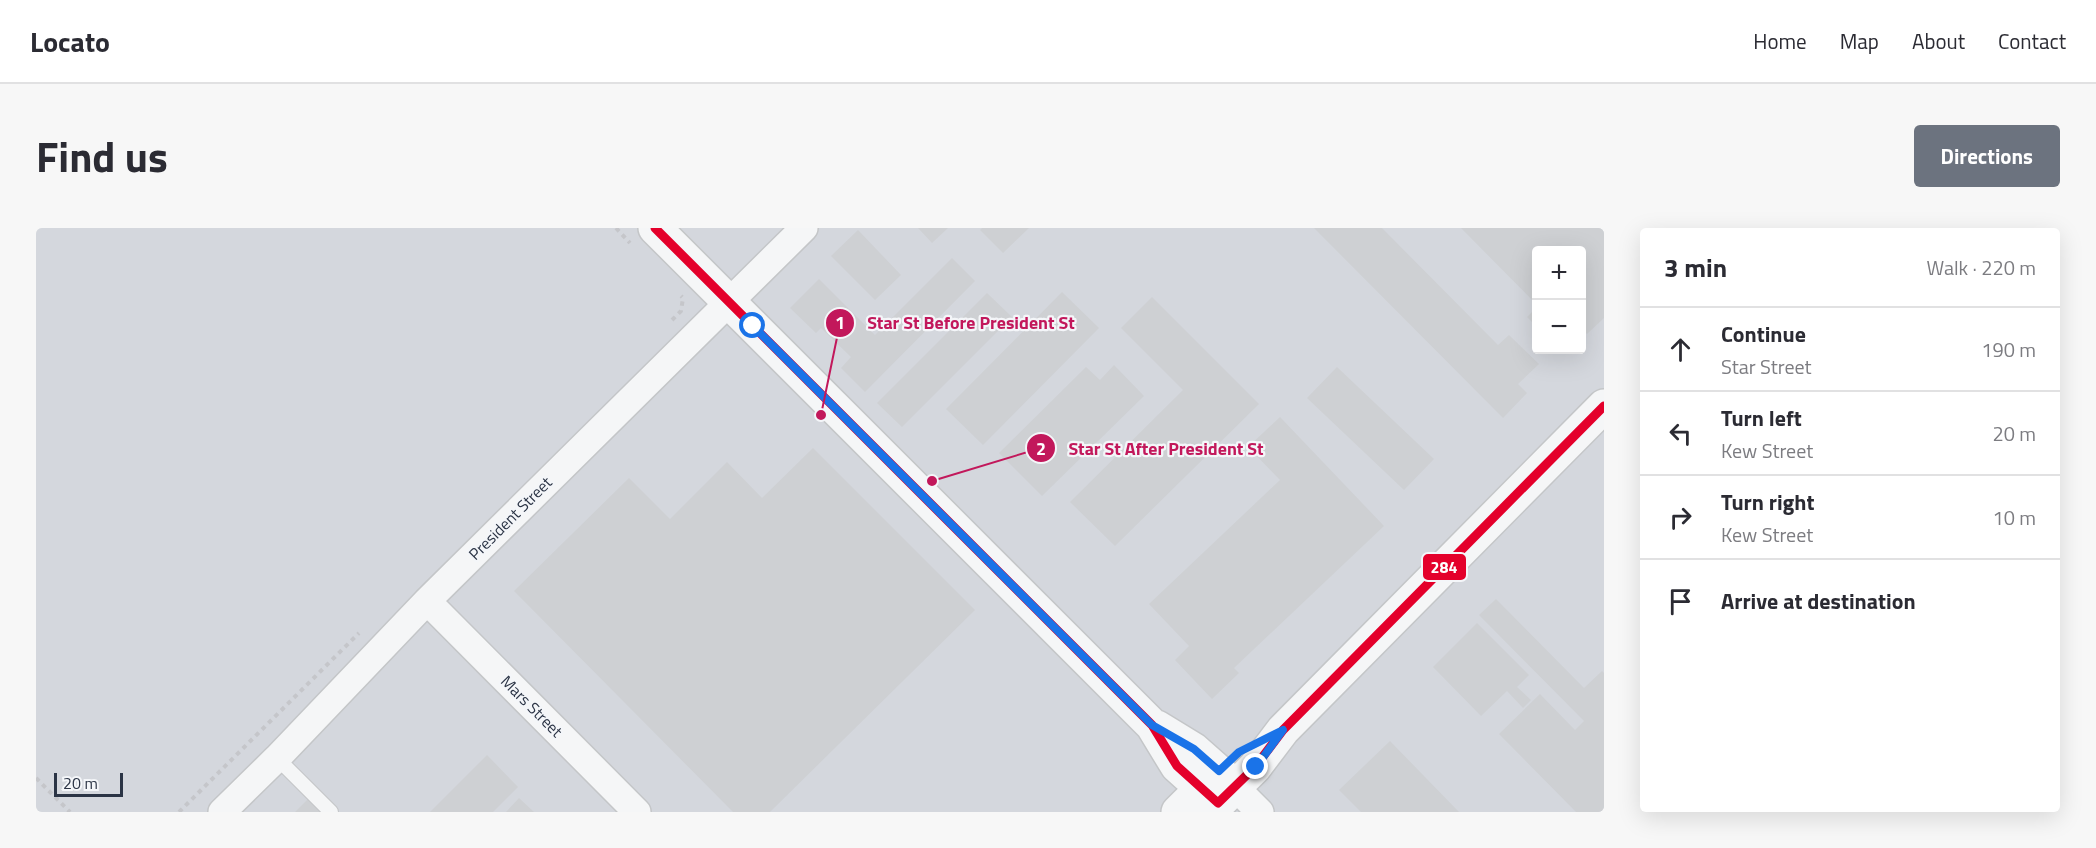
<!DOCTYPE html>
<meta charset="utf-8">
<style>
:root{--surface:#fff;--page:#f7f7f7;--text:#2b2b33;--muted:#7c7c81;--line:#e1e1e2;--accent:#6c737f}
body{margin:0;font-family:"Titillium Web",sans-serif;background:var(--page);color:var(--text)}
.controls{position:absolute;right:18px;top:18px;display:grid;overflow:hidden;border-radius:6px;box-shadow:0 6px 24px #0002}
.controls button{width:54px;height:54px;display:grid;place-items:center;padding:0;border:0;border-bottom:2px solid var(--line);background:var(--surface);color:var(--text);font:30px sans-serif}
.scale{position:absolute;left:18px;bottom:15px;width:69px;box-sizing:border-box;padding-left:6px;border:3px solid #2b3445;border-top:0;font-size:16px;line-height:21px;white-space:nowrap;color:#2b3445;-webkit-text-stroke:4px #f4f6f9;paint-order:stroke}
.stop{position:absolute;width:18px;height:18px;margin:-14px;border:4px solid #1a73e8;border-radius:50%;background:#fff}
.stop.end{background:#1a73e8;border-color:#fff;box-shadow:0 2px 6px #0008}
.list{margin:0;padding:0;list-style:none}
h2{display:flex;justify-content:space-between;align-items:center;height:78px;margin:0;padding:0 24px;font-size:26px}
h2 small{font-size:20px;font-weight:400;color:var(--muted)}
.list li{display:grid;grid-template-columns:39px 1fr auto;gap:18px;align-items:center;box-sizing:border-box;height:84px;padding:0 24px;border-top:2px solid var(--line)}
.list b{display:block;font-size:22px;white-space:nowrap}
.list p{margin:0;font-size:20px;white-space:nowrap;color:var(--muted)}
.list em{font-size:20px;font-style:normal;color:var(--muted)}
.icon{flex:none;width:33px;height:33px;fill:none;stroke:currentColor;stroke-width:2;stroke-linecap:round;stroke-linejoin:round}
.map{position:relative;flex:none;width:1568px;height:584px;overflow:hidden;border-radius:6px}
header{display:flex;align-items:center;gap:36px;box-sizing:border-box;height:84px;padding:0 30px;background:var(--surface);border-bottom:2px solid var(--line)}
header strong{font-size:28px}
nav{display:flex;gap:33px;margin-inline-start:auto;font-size:21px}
.intro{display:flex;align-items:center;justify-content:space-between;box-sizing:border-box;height:144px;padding:0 36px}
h1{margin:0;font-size:42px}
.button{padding:15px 27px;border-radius:6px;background:var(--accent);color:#fff;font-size:21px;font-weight:700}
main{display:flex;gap:36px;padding:0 36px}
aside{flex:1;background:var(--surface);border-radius:6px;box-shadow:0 6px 24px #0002}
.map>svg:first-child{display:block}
</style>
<header>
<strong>Locato</strong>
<nav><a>Home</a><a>Map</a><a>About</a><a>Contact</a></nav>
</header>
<div class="intro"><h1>Find us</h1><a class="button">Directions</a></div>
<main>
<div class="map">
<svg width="1568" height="584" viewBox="0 0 1568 584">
<rect width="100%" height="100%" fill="#e6e8ea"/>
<path fill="#d4d7dd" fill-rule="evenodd" d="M0 0H1568V584H0ZM1500 22H1546V122H1500Z"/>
<path fill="#ced0d3" d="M882 0H912L896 15Z
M946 0H993L967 25 944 2Z
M1278 0H1346L1462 117 1473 107 1503 136 1482 156 1491 165 1467 190Z
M1425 0H1568V90L1551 106 1546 101V22H1500V76Z
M822 2 865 47 839 72 795 28Z
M916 30 939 53 829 164 805 140 815 129 785 100 780 105 754 80 783 51 839 107Z
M1026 64 1063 100 947 217 910 181Z
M951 65 976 89 866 199 841 175Z
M1116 69 1223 176 1079 318 1034 274 1147 162 1085 100Z
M1500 80V98L1491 89Z
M1078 137 1108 168 1006 268 963 225 1050 139 1064 152Z
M1301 139 1398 231 1368 262 1271 170Z
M1244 189 1348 298 1198 440 1203 445 1176 471 1139 432 1153 418 1113 376 1244 252 1212 219Z
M777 220 939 382 734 584H697L478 363 593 250 634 291 691 234 726 270Z
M1460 371 1548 460 1566 443 1568 445V584H1540L1463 506 1504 466 1539 502 1548 493 1443 387Z
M1441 395 1493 447 1481 459 1495 472 1487 480 1471 463 1445 488 1397 439Z
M1354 513 1423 584H1325L1303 562Z
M451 527 482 559 457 584H394Z
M483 570 498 584H470Z
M272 571 284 584H259Z"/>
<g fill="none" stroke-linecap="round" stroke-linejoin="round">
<defs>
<path id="service" d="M241 530 295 584"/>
<path id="minor" d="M391 373 601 584
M1199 559 1224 584
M186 584 241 530 391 373 768 0"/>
<path id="tertiary" d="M619 0 1116 497 1141 538 1182 575
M1121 499 1157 521 1199 558
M1142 584 1181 545
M1174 584 1219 539 1247 502 1568 178"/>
</defs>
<use href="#service" stroke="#c4c6c8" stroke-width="16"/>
<use href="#minor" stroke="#c4c6c8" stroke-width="30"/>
<use href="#tertiary" stroke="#c4c6c8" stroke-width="36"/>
<path stroke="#c5c6ca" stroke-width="4" stroke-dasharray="4.5 4.5" stroke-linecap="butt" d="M580 0 594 15
M636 92 645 83 647 70 645 68
M0 550 34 584
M143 584 323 405"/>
<use href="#service" stroke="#f5f6f7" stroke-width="14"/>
<use href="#minor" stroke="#f5f6f7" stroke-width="27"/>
<use href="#tertiary" stroke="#f5f6f7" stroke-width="33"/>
<defs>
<path id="bus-1" d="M619 0 1116 497 1141 538 1182 575 1219 539 1247 502 1568 178"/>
</defs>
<use href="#bus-1" stroke="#f4f6f9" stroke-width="14"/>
<use href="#bus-1" stroke="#e4002b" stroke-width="9"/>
</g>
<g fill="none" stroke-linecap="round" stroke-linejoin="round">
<path stroke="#1a73e8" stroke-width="8" d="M717 98 1116 497 1158 521 1183 543 1203 524 1247 502 1220 539"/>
</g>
<g text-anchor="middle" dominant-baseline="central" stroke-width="4.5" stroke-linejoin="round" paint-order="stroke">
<g font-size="16" fill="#2b3445" stroke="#f4f6f9">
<text transform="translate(474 290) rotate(-45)">President Street</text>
<text transform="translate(496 478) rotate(45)">Mars Street</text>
</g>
</g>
<path fill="none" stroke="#c2185b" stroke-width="2" d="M785 187L804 95M896 253L1005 220"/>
<g fill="#c2185b" stroke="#f4f6f9" stroke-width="2">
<circle cx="785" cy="187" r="6"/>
<circle cx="896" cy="253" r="6"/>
<circle cx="804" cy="95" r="15"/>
<circle cx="1005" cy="220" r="15"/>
</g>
<g font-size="18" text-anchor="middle" font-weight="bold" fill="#fff">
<text x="804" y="101">1</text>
<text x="1005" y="227">2</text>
</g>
<g font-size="18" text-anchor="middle" font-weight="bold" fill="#c2185b" stroke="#f4f6f9" stroke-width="4.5" stroke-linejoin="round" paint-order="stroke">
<text x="935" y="101">Star St Before President St</text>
<text x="1130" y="227">Star St After President St</text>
</g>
<rect stroke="#f4f6f9" stroke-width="2" x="1386" y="325" width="45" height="28" rx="6" fill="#e4002b"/>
<g font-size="16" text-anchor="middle" font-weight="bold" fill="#fff">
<text x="1408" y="345">284</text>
</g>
</svg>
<div class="controls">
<button>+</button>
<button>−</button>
</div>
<div class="scale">20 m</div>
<div class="stop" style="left:717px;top:98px"></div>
<div class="stop end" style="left:1220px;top:539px"></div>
</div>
<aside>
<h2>3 min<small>Walk · 220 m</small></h2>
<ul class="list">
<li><svg class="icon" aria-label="ahead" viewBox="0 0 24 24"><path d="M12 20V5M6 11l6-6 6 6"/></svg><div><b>Continue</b><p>Star Street</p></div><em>190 m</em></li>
<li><svg class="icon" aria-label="left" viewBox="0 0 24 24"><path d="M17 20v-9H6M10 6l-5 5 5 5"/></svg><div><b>Turn left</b><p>Kew Street</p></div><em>20 m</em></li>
<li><svg class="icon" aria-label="right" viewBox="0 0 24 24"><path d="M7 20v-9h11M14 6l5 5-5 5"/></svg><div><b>Turn right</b><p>Kew Street</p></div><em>10 m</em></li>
<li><svg class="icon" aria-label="arrive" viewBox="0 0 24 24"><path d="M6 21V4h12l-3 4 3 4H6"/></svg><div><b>Arrive at destination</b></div></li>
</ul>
</aside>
</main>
